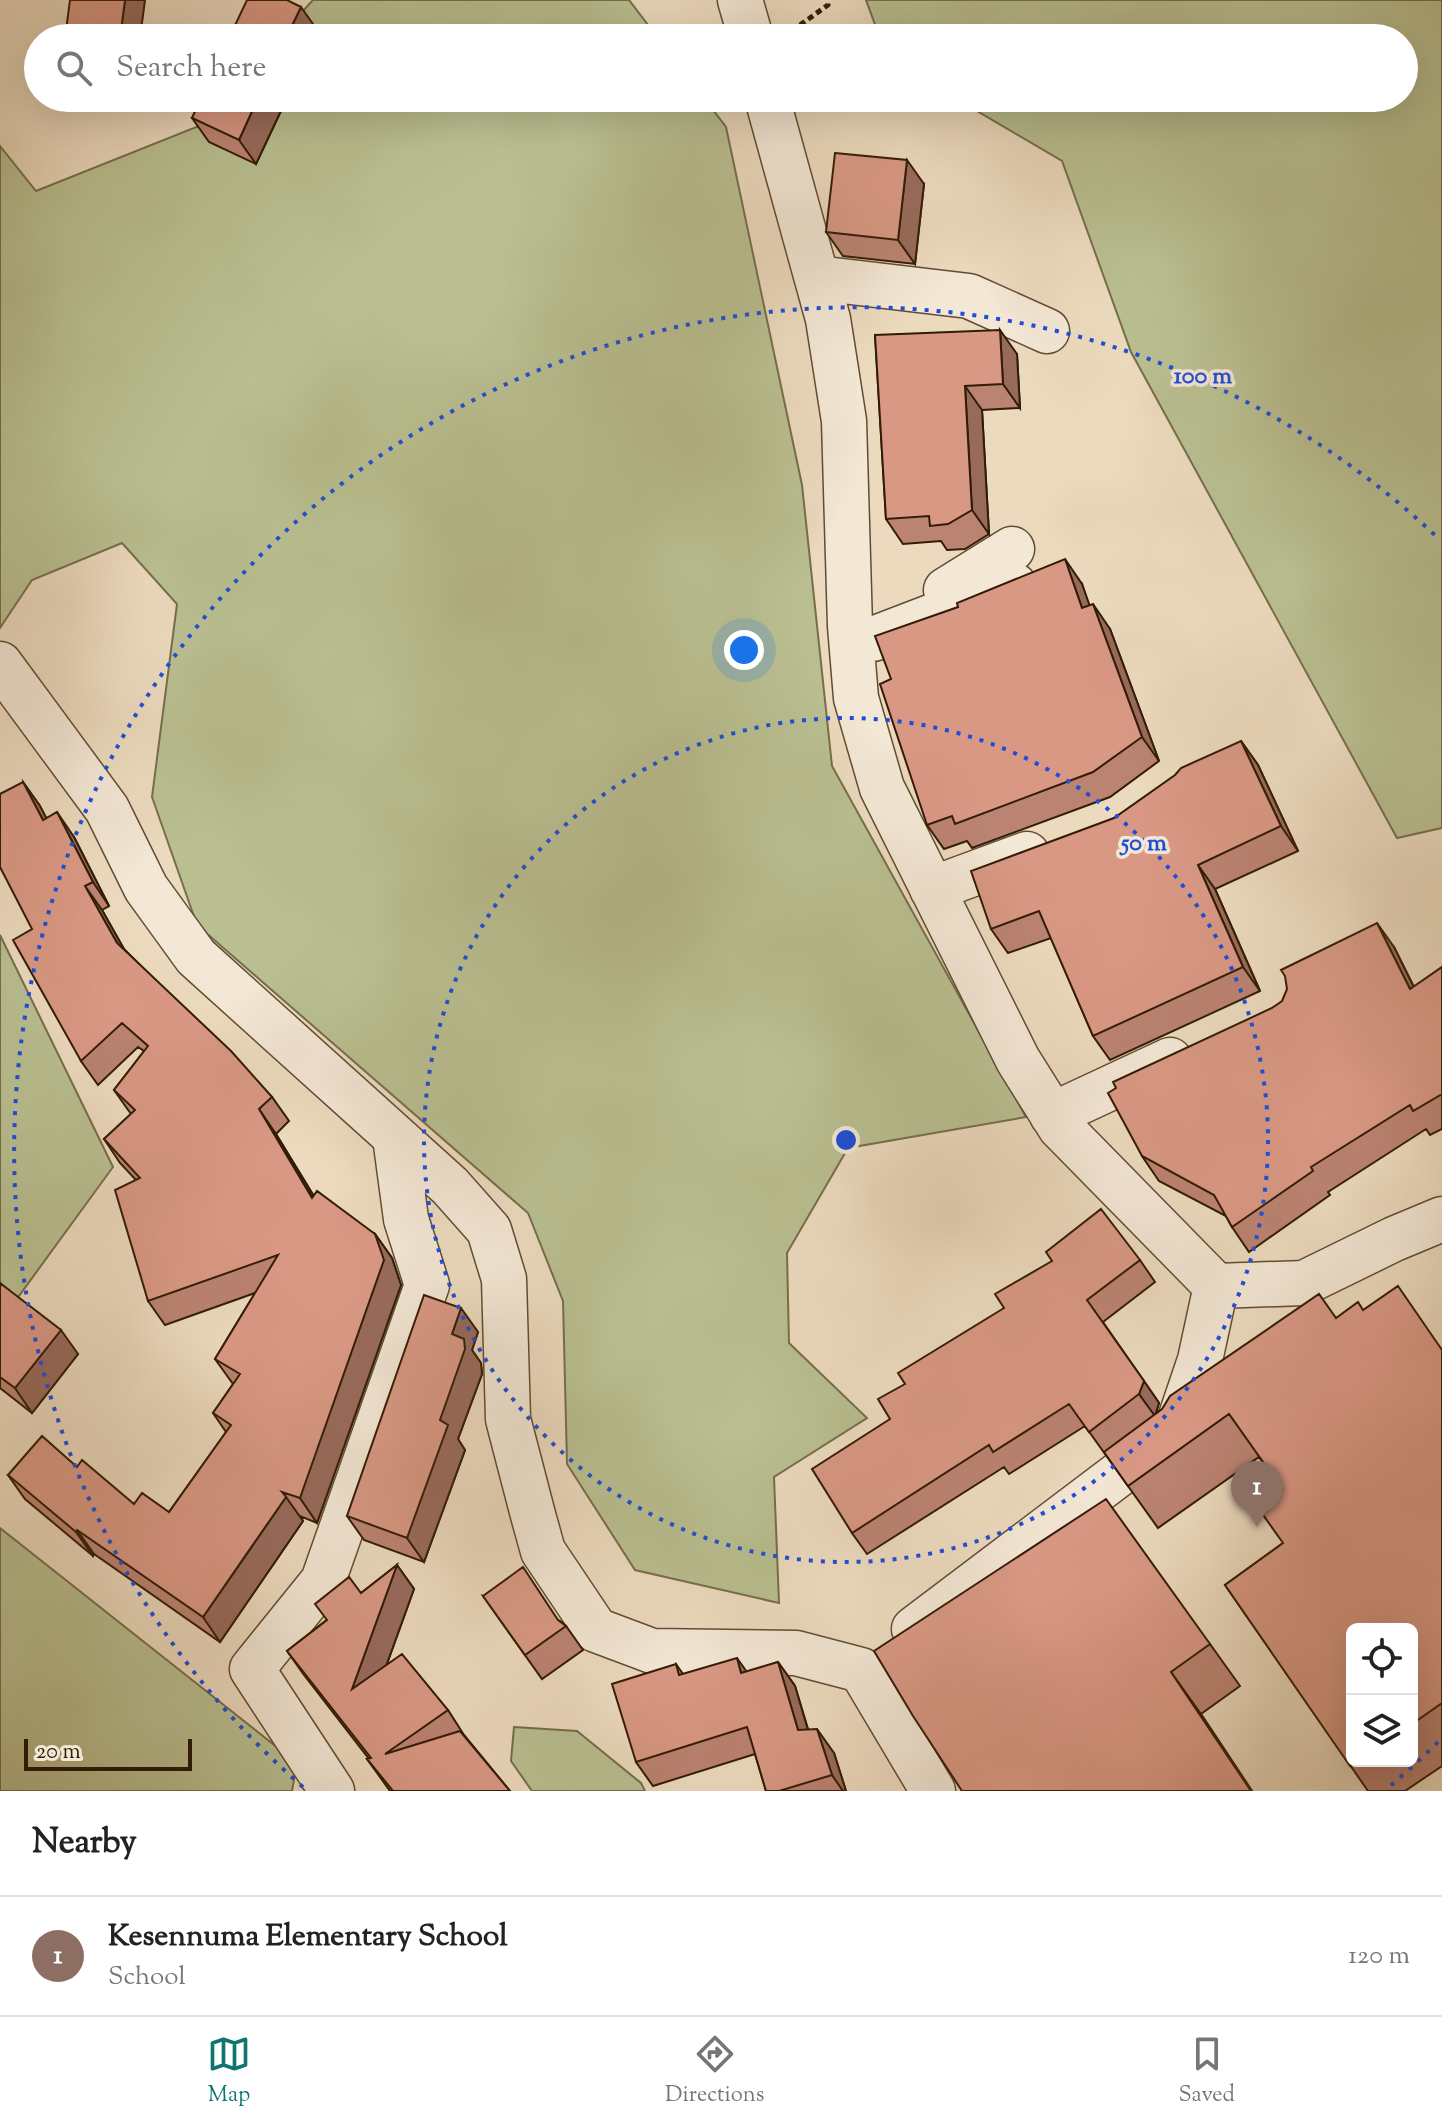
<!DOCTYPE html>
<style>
:root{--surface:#fff;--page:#f2f2f2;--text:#222;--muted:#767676;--line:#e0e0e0;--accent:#0f766e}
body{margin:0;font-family:"Sorts Mill Goudy",serif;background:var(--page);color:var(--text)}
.controls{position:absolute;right:24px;bottom:24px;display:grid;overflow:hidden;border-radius:12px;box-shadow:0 8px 32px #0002}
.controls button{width:72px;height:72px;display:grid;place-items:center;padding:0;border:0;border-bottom:2px solid var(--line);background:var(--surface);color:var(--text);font:40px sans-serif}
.scale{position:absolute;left:24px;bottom:20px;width:168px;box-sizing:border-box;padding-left:8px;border:4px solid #331c05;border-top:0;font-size:22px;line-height:28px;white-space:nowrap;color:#331c05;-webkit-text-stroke:6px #f3e7d5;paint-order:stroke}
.you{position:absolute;left:744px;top:650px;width:28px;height:28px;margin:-20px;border:6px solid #fff;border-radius:50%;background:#1a73e8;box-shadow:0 0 0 12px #1a73e833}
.badge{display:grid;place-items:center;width:52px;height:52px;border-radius:50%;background:var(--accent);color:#fff;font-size:26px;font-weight:700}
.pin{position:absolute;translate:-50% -66px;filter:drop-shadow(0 2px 4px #0008)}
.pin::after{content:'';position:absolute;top:42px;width:28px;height:24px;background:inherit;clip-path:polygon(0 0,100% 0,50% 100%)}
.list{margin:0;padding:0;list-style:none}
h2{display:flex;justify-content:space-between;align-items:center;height:104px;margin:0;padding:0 32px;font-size:34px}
h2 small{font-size:26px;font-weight:400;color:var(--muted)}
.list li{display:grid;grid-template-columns:52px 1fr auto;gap:24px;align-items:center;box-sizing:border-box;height:120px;padding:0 32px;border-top:2px solid var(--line)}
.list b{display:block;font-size:30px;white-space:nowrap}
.list p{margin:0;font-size:26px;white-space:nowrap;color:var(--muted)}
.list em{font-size:26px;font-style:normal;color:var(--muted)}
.icon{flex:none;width:44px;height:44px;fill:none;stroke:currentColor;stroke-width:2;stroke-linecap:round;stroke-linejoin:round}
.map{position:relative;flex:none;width:1442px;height:1791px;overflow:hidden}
.search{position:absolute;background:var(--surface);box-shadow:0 8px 32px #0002;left:24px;right:24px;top:24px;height:88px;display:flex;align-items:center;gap:20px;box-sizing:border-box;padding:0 28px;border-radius:44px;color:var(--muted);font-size:30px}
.sheet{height:224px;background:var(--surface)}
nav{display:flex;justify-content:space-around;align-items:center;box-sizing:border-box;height:112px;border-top:2px solid var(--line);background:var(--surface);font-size:22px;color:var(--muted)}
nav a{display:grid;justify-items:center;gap:4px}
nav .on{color:var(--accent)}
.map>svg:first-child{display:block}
</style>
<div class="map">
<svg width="1442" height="1791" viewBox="0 0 1442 1791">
<rect width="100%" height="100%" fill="#ecdabe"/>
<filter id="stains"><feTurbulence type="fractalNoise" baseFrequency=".0025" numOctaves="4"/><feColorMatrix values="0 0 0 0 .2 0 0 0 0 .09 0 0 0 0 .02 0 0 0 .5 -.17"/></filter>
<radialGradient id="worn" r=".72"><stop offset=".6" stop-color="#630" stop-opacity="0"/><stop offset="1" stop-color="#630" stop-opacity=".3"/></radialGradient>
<path fill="#b9bf91" stroke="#766e4b" stroke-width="2" d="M313 0H629L658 38H278Z
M866 0H1442V828L1397 838 1131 352 1062 161 955 98H1404V38H880Z
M224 98H704L726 127 802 485 832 766 1026 1117 848 1148 787 1253 789 1343 867 1418 774 1477 779 1603 635 1570 567 1464 563 1301 528 1213 197 925 152 797 177 604 122 543 32 580 0 628V146L36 191 199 126Z
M0 935 113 1167 0 1322Z
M0 1528 297 1763 292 1791H0Z
M514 1727 577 1731 641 1783 645 1791H532L511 1761Z"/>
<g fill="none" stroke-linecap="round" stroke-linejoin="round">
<defs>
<path id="minor" d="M740 0 751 38
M767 98 828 319 844 421 850 626 856 698 882 788 1018 1060 1060 1127 1216 1286 1304 1283 1394 1239 1442 1219
M817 278 969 296 1047 331
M946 590 1012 549
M873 639 1014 585
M0 664 107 809 146 888 196 957 450 1186 489 1230 504 1279 508 1419 533 1515 543 1551 596 1630 652 1651 796 1653 861 1670 933 1791
M932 889 1027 854
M1052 1115 1170 1060
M914 1629 1176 1431 1200 1360 1216 1286
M332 1791 252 1669 323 1581 427 1285 406 1219 395 1137"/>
</defs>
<use href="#minor" stroke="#614c33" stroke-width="47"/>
<path stroke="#331c05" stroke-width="5" stroke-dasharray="6 4" stroke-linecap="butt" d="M800 25 828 5V0"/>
<use href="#minor" stroke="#f3e7d5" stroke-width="44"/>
</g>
<path fill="#bb8372" stroke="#331c05" stroke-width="2" fill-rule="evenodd" d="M287 98 256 164 209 142 192 118Z
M924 184 915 264 843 256 826 232Z
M875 335 1017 354 1020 408 982 410 989 534 965 549 947 550 941 541 903 544 886 519Z
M1082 584 1089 606 1110 629 1159 761 1110 797 972 848 967 841 944 849 927 825Z
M1241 741 1258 765 1298 851 1215 889 1260 991 1110 1060 1093 1036 1051 938 1008 953 991 929 1114 818Z
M23 782 40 806 46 818 74 837 109 906 102 910 124 949 272 1097 289 1121 276 1134 314 1196 375 1234 392 1258 401 1285 317 1523 300 1516 303 1521 220 1642 94 1554 93 1556 25 1499 8 1475 77 1467 134 1504 169 1512 226 1432 213 1413 233 1384 215 1359 255 1293 165 1325 148 1301 136 1180 120 1163 104 1139 131 1114 114 1090 144 1051 138 1047 98 1085 81 1061 32 929Z
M1394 947 1414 987 1442 967V1129L1430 1135 1426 1129 1328 1192 1330 1195 1249 1252 1232 1227 1226 1216 1159 1181 1142 1156 1272 1008Z
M1140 1260 1155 1282 1103 1322 1159 1403 1156 1413 1336 1318 1363 1310 1442 1350V1766L1405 1791H1368L1225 1585 1283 1543 1281 1489 1259 1457 1158 1528 1085 1426 1009 1474 1004 1467 867 1554 852 1533 890 1419ZM1412 1629V1761H1352Z
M0 1283 78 1354 32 1413 0 1388Z
M478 1332 472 1350 481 1363 482 1374 458 1439 465 1450 424 1562 364 1540 347 1516Z
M397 1565 414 1589 387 1664 448 1710 464 1735 510 1791H390L367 1759H369L304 1675 287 1651Z
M483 1596 560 1621 566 1626 583 1650 542 1679Z
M1210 1644 1240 1686 1201 1714 1252 1791H962Z
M778 1662 795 1686 808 1729 834 1753 846 1791H766L755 1754 653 1786 636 1762 676 1664 683 1674 747 1672Z"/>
<path fill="#986a5c" stroke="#331c05" stroke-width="2" d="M125 0H145L140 38H120Z
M301 7 318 31 315 38H286Z
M258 98H287L256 164 239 140Z
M907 160 924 184 915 264 898 240Z
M1000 330 1017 354 1020 408 1003 384Z
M965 386 982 410 989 534 972 510Z
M1065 559 1082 584 1099 632 1082 608Z
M1093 604 1110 629 1159 761 1142 737Z
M1241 741 1258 765 1298 851 1281 826Z
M23 782 40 806 60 844 43 820Z
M57 812 74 837 109 906 93 882Z
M1198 865 1215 889 1260 991 1243 967Z
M85 886 102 910 134 967 117 943Z
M1377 923 1394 947 1427 1014 1410 989Z
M259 1109 276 1134 329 1222 312 1198Z
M375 1234 392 1258 401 1285 317 1523 300 1498Z
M461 1308 478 1332 472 1350 481 1363 482 1374 458 1439 465 1450 424 1562 407 1538 440 1420 452 1334Z
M61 1330 78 1354 32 1413 15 1388Z
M1144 1381 1159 1403 1155 1416 1139 1394Z
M286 1497 303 1521 220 1642 203 1617Z
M77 1530 94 1554 93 1556 76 1532Z
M397 1565 414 1589 369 1713 352 1689Z
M737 1658 754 1682 741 1673Z
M778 1662 795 1686 815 1754 798 1730Z
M1171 1672 1201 1714 1252 1791H1251Z
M817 1729 834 1753 846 1791H843L832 1775Z"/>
<path fill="#d99884" stroke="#331c05" stroke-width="2" d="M70 0H125L120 38H65Z
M247 0H287L301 7 286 38H229Z
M201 98H258L239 140 192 118Z
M835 153 907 160 898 240 826 232Z
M1000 330 1003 384 965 386 972 510 948 524 930 526 929 516 886 519 875 335Z
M1065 559 1082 608 1093 604 1142 737 1093 772 955 824 952 816 927 825 880 684 891 679 875 636 958 607 957 603Z
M1241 741 1281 826 1198 865 1243 967 1093 1036 1039 911 991 929 971 871 1114 818 1175 775 1181 768Z
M23 782 43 820 57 812 93 882 85 886 117 943 231 1051 272 1097 259 1109 312 1198 317 1191 375 1234 384 1260 300 1498 282 1492 286 1497 203 1617 77 1530 76 1532 8 1475 42 1436 77 1467 82 1460 134 1504 142 1493 169 1512 231 1425 213 1413 240 1374 215 1359 278 1255 148 1301 115 1190 140 1178 104 1139 135 1110 114 1090 148 1046 122 1023 81 1061 13 940 32 929 0 867V794Z
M1377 923 1410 989 1442 967V1094L1413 1111 1410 1105 1311 1167 1313 1171 1232 1227 1214 1195 1142 1156 1108 1093 1116 1088 1113 1082 1272 1008 1282 1001 1287 989 1285 976 1281 970Z
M1101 1209 1140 1260 1087 1300 1144 1381 1139 1394 1089 1432 1069 1404 993 1452 989 1445 852 1533 812 1469 890 1419 878 1399 905 1384 898 1373 1004 1308 995 1294 1052 1261 1046 1252Z
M0 1283 61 1330 15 1388 0 1377Z
M1398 1286 1442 1350V1703L1412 1724V1629H1352V1761H1358L1350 1766 1225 1585 1283 1543 1261 1512 1282 1489 1229 1414 1128 1486 1104 1452 1162 1409 1170 1396 1319 1294 1336 1318 1358 1302 1363 1310Z
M424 1295 461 1308 452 1334 464 1339 465 1349 440 1420 448 1425 407 1538 347 1516Z
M1106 1499 1210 1644 1171 1672 1251 1791H962L913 1716 874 1651Z
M397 1565 352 1689 402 1654 448 1710 385 1754 460 1731 510 1791H393L367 1759 371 1758 287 1651 327 1620 315 1604 349 1577 361 1593Z
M523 1567 558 1620 566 1626 525 1655 483 1596Z
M737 1658 741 1673 778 1662 798 1730 817 1729 832 1775 779 1791H766L747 1727 636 1762 612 1684 676 1664 679 1675Z"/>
<g fill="none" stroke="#1d4ed8" stroke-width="4" stroke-dasharray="4 8">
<circle cx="846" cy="1140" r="422"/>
<path d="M1438 1742A844 844 0 0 1 1389 1787M303 1787A844 844 0 1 1 1438 538"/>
</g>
<circle cx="846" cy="1140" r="12" fill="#1d4ed8" stroke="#f3e7d5" stroke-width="4"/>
<g font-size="24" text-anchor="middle" font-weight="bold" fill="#1d4ed8" stroke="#f3e7d5" stroke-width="7" stroke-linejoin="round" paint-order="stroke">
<text x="1203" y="383">100 m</text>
<text x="1144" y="850">50 m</text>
</g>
<rect width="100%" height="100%" filter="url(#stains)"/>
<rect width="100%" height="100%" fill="url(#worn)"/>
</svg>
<div class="controls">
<button><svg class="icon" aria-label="locate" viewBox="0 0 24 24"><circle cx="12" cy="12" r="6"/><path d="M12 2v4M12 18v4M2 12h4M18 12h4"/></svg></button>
<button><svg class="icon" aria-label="layers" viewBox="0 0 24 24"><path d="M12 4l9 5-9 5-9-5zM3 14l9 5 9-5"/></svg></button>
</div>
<div class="scale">20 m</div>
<div class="you"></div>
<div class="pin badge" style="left:1257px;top:1527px;background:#8d6e63">1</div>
<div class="search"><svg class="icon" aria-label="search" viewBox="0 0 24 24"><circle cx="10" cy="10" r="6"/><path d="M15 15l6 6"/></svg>Search here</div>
</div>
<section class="sheet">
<h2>Nearby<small></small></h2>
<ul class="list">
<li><span class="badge" style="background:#8d6e63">1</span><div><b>Kesennuma Elementary School</b><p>School</p></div><em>120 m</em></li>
</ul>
</section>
<nav>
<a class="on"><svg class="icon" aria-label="map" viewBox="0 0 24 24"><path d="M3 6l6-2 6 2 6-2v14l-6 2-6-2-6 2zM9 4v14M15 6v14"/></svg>Map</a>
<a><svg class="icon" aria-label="directions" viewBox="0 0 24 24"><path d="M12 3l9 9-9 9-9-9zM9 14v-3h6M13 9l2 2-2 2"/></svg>Directions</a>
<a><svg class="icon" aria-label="saved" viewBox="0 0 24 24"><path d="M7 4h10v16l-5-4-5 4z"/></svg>Saved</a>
</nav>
